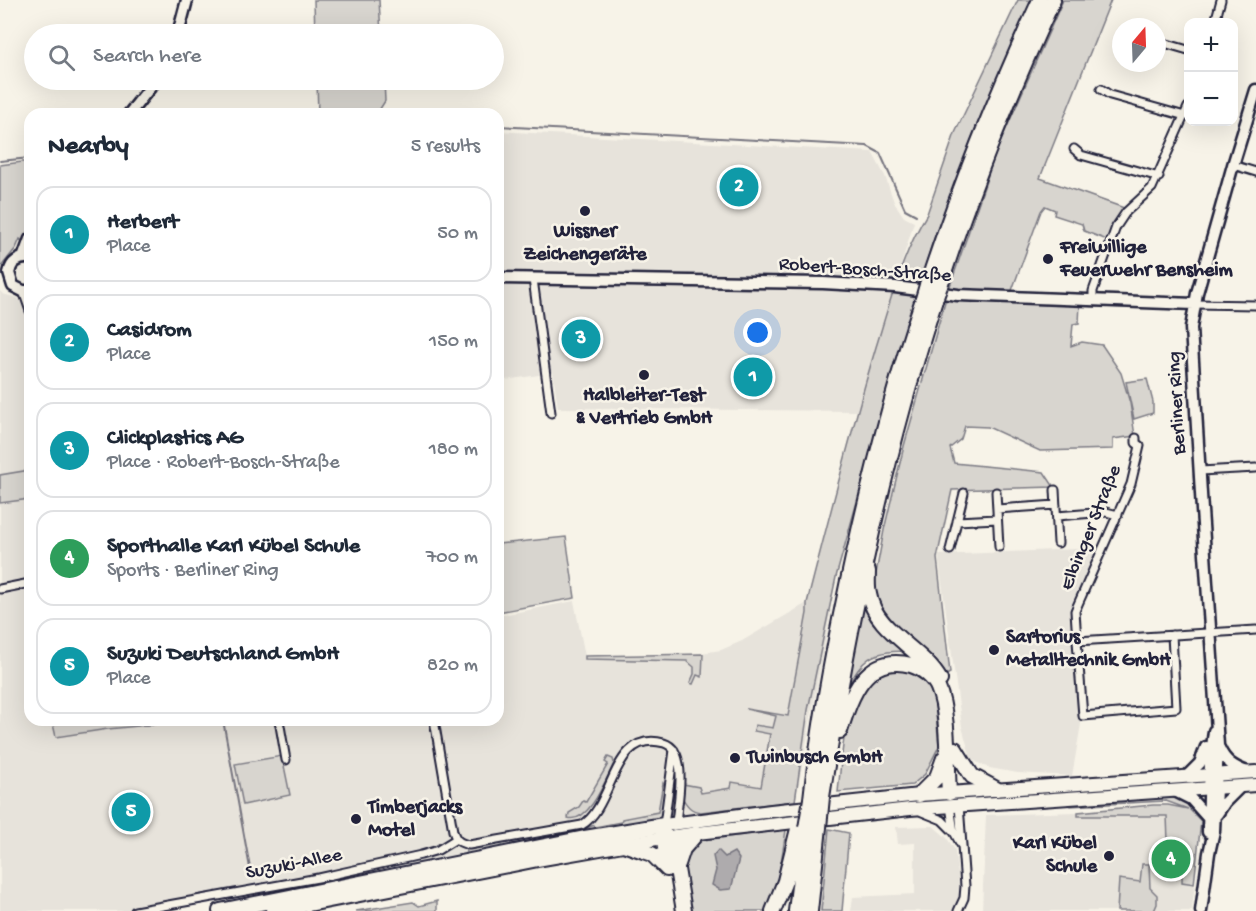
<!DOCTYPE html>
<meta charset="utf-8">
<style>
:root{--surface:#fff;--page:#f2f2f3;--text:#1f2937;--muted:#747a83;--line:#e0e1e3;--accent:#7c3aed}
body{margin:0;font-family:"Gochi Hand",sans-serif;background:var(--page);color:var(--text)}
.controls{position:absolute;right:18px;top:18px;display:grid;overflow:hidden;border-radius:12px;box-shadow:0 6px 24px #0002}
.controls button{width:54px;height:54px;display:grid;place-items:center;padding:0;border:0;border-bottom:2px solid var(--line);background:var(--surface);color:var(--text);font:30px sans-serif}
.compass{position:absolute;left:1112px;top:18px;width:54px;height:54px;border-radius:50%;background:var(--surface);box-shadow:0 6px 24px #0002;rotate:19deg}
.you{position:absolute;left:758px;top:333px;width:21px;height:21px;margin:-15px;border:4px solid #fff;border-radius:50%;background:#1a73e8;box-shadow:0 0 0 9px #1a73e833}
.badge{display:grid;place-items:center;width:39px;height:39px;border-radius:50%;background:var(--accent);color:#fff;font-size:20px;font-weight:700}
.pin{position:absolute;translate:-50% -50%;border:3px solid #fff;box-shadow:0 2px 6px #0006}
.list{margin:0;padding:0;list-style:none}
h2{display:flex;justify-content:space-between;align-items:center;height:78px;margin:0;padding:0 24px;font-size:26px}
h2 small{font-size:20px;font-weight:400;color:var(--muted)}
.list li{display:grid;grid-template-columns:39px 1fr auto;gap:18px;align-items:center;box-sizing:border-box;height:96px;margin:0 12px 12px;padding:0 12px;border:2px solid var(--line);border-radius:18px}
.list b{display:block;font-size:22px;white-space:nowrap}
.list p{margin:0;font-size:20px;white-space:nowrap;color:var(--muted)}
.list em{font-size:20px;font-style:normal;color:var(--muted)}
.icon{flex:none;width:33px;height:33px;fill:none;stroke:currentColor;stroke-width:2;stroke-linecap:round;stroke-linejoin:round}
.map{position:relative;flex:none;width:1256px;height:911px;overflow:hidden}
.search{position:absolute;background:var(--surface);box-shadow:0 6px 24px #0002;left:24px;top:24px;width:480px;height:66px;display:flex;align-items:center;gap:15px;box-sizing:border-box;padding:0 21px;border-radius:33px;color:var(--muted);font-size:22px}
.panel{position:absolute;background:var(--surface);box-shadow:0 6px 24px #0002;left:24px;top:108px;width:480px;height:618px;border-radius:18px}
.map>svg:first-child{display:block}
</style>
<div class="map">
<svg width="1256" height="911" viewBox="0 0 1256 911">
<rect width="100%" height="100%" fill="#f7f3e8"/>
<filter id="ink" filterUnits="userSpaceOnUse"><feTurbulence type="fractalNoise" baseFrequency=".0167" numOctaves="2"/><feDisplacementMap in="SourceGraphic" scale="12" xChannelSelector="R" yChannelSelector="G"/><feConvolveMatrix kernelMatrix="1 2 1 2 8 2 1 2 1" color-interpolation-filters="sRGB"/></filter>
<g filter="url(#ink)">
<path fill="#e7e3db" d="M498 131 872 152 885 176 894 202 904 217 914 222 857 411 558 408 553 373 498 381Z
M0 291 3 294 17 298 22 303 30 302V720H498V616L574 601 585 656 689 655 721 650 742 641 807 603 831 610 795 804 461 858 157 911H0Z
M1099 548 1071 609 1082 718 1072 776 1018 773 989 768 974 761 970 755 962 727 938 555Z
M1153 805H1168L1191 810 1201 821 1192 911H982L986 815 1078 812Z
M933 826 946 837 955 850 961 897 954 911H851L853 897 915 894V843L898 844 896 827Z"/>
<path fill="#d8d5cf" stroke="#7d7c85" stroke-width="1.5" d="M314 0H379L381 34H315Z
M1018 0H1033L976 127 932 244 900 347 836 577 808 710 795 801 701 812C691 811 687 806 682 797L683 784 699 787 701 793 731 788 732 782 761 787 770 734 754 731 755 725 773 728 776 716 746 709 788 716 807 613V603C829 517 851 431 876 347 890 302 902 254 927 214L955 133Z
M1063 0H1111L1040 178 1124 208 1107 240 1084 231 1082 224 1054 215 1055 210 1045 206 1041 211 1011 293 949 289 996 152Z
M317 80H384L385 101 378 112 364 114H318Z
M30 161V234L24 242 20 239 16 248 0 268V165Z
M946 298 1080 303 1079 323 1073 324 1071 346 1082 342 1102 345 1121 373 1130 403 1135 436 1113 439V449L1040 451 988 427 965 426 961 439 950 448 954 463 1044 472 1054 487 952 490 937 558 950 673 944 676 920 648 898 628 877 601 875 579 884 530 904 446Z
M1147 379 1153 402V413L1134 419 1126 382Z
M30 470V499L0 503V475Z
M566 537 575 598 498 612V544Z
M864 599 872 621 905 651C870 651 863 659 847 688Z
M703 654 702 677 697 675 693 684 690 683 694 674V667L687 661 585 659V656Z
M888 669H907L922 678 934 693 939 746 925 774 912 785 838 792C841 765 844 708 860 687 866 679 880 674 888 669Z
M52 720H199L108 729 56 737Z
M282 756 290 795 243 805 235 764Z
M608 757 613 759 614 763C606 779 589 824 568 818L569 813 579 807 583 801 586 802 608 764 605 762Z
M663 783 665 786 663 811 657 821 465 856 466 850 587 828 594 825 595 827 621 822 622 819 658 812Z
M1142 797 1176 798 1194 805 1190 810 1201 821 1194 884 1182 882 1183 842 1168 841 1167 816H1078V812L1153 805H1168L1188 809 1166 801 1072 806 1077 802Z
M829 829 849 833 842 911H821Z
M786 830C782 856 779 887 765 911H690C687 900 682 868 686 857 689 850 697 844 703 840Z
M1142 864H1149L1150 888 1157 895V904L1154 911H1117L1119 879 1140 882Z
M437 901V911H356L413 902 419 906Z"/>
<path fill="#aeabad" stroke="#76747f" stroke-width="1.5" d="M718 850 725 857 734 852 739 859 731 889 720 890 712 885 716 870 713 856Z"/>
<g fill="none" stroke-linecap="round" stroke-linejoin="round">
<path stroke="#76747f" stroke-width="2" d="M498 126 867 146 880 153 905 209 916 215
M0 161 30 158
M223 720 252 879"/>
<defs>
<path id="street" d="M1215 22 1221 0
M1157 41 1188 50
M1101 89 1110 95 1185 116
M1074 149 1081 155 1159 177
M1233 165 1256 172
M533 279 551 413
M23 291 30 311
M1093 300V291L1116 227 1126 212 1152 188 1188 107
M1194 304 1256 305
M1136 438V443L1140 446 1131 484 1075 611 1077 641 1256 630
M1200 471 1256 468
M1055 490 1058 543
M996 492 999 547
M997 509 1056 505
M1057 516 1106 512 1118 515
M957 521 997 519
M950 550 964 493
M0 589 30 583
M1077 641 1083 716 1176 708 1172 635
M279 720 286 760
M434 720 453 831C456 841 460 843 469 845L582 825C614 807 612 728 664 743 690 751 677 804 676 824
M950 806 954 832 961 845
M922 812 942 820 954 832
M664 825 674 750
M135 911 318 878 421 855 438 850 456 839
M958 911 964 898 965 886 959 805"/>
<path id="secondary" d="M178 34 187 0
M129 114 156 80
M23 258 30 239
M30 258C19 257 11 262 9 273L13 286 23 291H30
M498 278 823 283 895 287 958 295 1194 304
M1219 748C1225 762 1234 767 1247 772
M1186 777 1200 763 1206 747
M1175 791 1191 799 1208 818
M1217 814 1225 802 1240 787
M1208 832 1210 763 1214 731
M1201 911 1209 853 1214 831 1218 745 1202 510 1191 328 1197 293 1233 165 1256 90"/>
<path id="primary" d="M664 834V825L771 811 919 795 1256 772
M624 844 697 833 910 809 1256 785"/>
<path id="highway" d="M927 285C959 187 997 93 1040 0
M940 286C971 188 1010 93 1053 0
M868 571C868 579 867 587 869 594 875 632 922 648 940 680
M840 731C851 696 865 653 911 665 922 668 934 678 938 688 949 712 947 766 949 793
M955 749 972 776 996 789
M919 795 937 777 944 758
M822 797C848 629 883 462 935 300
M811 799C820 716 836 635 854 553 873 467 895 382 923 299
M675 837 677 869 684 911
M664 838 667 869
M678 864 683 849 697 833
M220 911 585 838 664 825
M273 911 538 859 623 844 652 854 667 869
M773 911 785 881 798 829
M796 911 806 828
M810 911 819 827"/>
</defs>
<use href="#street" stroke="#22223b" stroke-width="11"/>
<use href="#secondary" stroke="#22223b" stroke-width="15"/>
<use href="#primary" stroke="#22223b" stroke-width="16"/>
<use href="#highway" stroke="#22223b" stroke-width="18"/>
<use href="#street" stroke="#f7f3e8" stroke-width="7"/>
<use href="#secondary" stroke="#f7f3e8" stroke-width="10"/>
<use href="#primary" stroke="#f7f3e8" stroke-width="12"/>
<use href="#highway" stroke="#f7f3e8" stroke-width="14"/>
<defs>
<path id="highway-bridge" d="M923 299 927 285
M935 300 940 286
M819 827 822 797
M806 828 811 799"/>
</defs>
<use href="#highway-bridge" stroke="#22223b" stroke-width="18" stroke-linecap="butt"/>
<use href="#highway-bridge" stroke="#f7f3e8" stroke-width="14"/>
</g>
</g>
<g fill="#22223b" stroke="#f7f3e8" stroke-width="2">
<circle cx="585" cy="211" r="6"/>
<circle cx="1048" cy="259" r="6"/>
<circle cx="644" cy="375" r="6"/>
<circle cx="994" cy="650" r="6"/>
<circle cx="735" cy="758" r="6"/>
<circle cx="356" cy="819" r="6"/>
<circle cx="1109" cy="856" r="6"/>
</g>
<g text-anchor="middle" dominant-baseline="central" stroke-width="5" stroke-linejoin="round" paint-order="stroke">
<g font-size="20" font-weight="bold" fill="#22223b" stroke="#f7f3e8" text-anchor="start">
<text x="585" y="232" text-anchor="middle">Wissner<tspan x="585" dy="23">Zeichengeräte</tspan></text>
<text x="1060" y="248">Freiwillige<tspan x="1060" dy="23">Feuerwehr Bensheim</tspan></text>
<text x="644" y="396" text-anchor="middle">Halbleiter-Test<tspan x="644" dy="23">&amp; Vertrieb GmbH</tspan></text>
<text x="1006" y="638">Sartorius<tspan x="1006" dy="23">Metalltechnik GmbH</tspan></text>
<text x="747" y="758">Twinbusch GmbH</text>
<text x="368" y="808">Timberjacks<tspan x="368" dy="23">Motel</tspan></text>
<text x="1097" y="844" text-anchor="end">Karl Kübel<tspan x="1097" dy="23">Schule</tspan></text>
</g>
<g font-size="20" fill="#22223b" stroke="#f7f3e8">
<text transform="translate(865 271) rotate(4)">Robert-Bosch-Straße</text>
<text transform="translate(1178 403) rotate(-93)">Berliner Ring</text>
<text transform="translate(1092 528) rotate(-68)">Elbinger Straße</text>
<text transform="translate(294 865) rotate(-11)">Suzuki-Allee</text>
</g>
</g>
</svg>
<div class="controls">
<button>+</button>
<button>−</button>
</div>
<svg class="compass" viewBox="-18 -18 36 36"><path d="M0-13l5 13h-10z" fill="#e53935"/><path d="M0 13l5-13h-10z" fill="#747a83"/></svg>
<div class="you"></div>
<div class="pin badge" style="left:753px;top:377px;background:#0f9aa8">1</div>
<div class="pin badge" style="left:739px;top:187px;background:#0f9aa8">2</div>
<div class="pin badge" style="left:581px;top:339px;background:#0f9aa8">3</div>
<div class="pin badge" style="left:1171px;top:859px;background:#2e9e5b">4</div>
<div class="pin badge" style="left:131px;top:812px;background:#0f9aa8">5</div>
<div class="search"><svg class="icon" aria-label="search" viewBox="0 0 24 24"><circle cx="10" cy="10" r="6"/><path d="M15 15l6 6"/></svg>Search here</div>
<section class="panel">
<h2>Nearby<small>5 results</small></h2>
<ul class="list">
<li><span class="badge" style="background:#0f9aa8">1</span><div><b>Herbert</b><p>Place</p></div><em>50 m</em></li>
<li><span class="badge" style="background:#0f9aa8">2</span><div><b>Casidrom</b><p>Place</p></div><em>150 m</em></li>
<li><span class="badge" style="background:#0f9aa8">3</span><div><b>Clickplastics AG</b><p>Place · Robert-Bosch-Straße</p></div><em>180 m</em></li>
<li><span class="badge" style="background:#2e9e5b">4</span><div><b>Sporthalle Karl Kübel Schule</b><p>Sports · Berliner Ring</p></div><em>700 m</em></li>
<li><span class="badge" style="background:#0f9aa8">5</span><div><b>Suzuki Deutschland GmbH</b><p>Place</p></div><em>820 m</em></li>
</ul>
</section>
</div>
